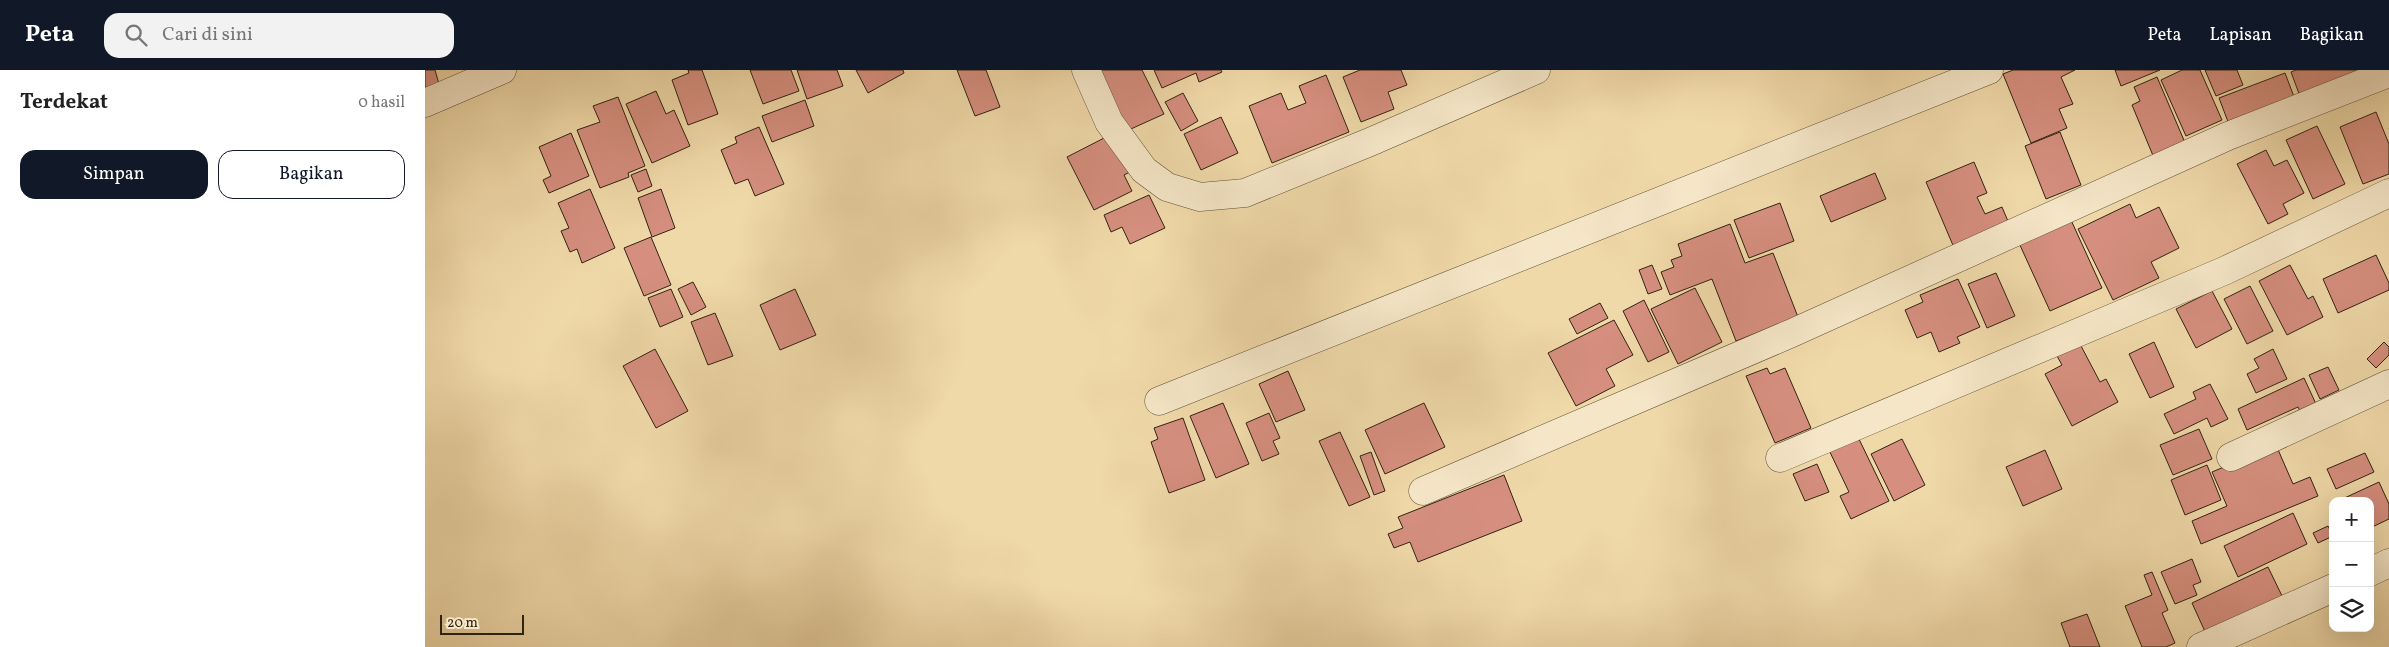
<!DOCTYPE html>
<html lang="id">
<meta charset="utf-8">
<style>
:root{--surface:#fff;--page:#f2f2f2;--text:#222;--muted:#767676;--line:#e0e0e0;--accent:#111827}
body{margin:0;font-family:Vollkorn,serif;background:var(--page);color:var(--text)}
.controls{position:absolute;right:15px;bottom:15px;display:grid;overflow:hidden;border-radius:10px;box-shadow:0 5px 20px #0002}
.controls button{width:45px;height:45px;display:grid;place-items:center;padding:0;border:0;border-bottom:1px solid var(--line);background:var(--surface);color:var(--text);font:25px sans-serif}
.scale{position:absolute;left:15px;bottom:12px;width:84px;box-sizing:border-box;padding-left:5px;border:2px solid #312311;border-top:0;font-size:14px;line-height:18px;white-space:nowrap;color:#312311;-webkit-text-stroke:4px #f5e6c7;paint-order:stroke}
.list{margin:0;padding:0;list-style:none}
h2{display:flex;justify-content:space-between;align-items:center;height:65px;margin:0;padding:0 20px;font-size:21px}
h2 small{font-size:16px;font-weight:400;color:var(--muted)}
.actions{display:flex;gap:10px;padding:15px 20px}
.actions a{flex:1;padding:11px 0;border:1px solid var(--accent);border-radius:15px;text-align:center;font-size:18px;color:var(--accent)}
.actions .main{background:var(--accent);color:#fff}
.icon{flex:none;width:28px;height:28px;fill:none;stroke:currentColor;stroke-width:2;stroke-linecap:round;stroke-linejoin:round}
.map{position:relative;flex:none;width:1964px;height:577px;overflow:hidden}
header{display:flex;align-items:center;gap:30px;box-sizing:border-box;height:70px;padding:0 25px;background:var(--accent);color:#fff}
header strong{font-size:24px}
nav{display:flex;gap:28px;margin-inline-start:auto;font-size:18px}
.search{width:350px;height:45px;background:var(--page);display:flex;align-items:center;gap:12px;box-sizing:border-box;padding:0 18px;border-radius:15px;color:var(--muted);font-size:19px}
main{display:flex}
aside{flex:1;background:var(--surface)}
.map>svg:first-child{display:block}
</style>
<header>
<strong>Peta</strong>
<div class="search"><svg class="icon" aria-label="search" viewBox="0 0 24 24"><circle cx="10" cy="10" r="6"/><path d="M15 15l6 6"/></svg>Cari di sini</div>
<nav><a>Peta</a><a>Lapisan</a><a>Bagikan</a></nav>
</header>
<main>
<aside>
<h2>Terdekat<small>0 hasil</small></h2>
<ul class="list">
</ul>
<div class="actions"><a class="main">Simpan</a><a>Bagikan</a></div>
</aside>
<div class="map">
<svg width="1964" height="577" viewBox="0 0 1964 577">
<rect width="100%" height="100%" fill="#f0d9a9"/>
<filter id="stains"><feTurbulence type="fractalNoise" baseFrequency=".004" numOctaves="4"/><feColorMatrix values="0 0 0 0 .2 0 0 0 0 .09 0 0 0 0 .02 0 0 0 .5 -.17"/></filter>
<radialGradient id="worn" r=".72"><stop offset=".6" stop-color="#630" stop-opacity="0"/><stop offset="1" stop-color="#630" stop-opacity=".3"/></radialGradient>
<path fill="#d68f7f" stroke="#312311" d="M0 0H10L16 21 0 25Z
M263 0H277L293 44 263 55 247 10 264 3Z
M325 0H366L374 21 338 34Z
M372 0H412L418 16 382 29Z
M431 0H478L479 3 443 23Z
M532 0H561L575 37 550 46Z
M667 0H717L739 44 697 63Z
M729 0H796L797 2 774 12 771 3 737 18Z
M935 0H976L982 15 963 22 969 39 936 52 918 7Z
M1588 0H1650L1636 7 1648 34 1634 39 1642 58 1606 73 1578 4Z
M1690 0H1735L1696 16Z
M1757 0H1775L1797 50 1761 66 1736 10Z
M1780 0H1812L1818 15 1791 26Z
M1871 0H1934L1876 29 1866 2Z
M1860 3 1871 32 1805 57 1794 28Z
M901 5 924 62 847 93 824 36 856 23 863 40 881 33 874 16Z
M1732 7 1761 75 1729 88 1707 35 1715 31 1709 17Z
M231 21 241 44 249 40 265 76 227 93 201 34Z
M758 23 773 51 756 61 740 32Z
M193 27 220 96 203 103 204 107 175 118 152 60 175 52 168 36Z
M380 30 389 56 347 72 337 46Z
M1951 42 1964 74V104L1938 114 1915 57Z
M796 47 813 83 776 100 759 64Z
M1892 56 1920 114 1888 129 1861 70Z
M334 57 359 114 330 126 323 109 310 114 296 80 312 73 310 67Z
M1635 62 1656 115 1621 129 1600 76Z
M146 63 164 106 124 123 118 110 126 106 114 77Z
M683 66 709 100 699 105 707 121 669 140 642 87Z
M1841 80 1849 96 1862 90 1879 123 1858 134 1863 144 1843 154 1812 94Z
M1549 92 1562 123 1552 127 1560 144 1577 137 1585 156 1530 180 1501 112Z
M221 99 227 116 213 122 206 105Z
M1450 103 1461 129 1406 152 1395 126Z
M165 119 190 178 157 193 152 179 145 182 136 161 144 158 133 133Z
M236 119 250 158 227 167 213 128Z
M724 125 740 158 705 174 697 157 686 162 679 145Z
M1355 133 1369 171 1324 188 1309 150Z
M1705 134 1711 148 1734 137 1754 178 1726 192 1734 208 1688 230 1653 159Z
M1646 150 1677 218 1625 241 1594 173Z
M1305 154 1320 193 1348 183 1373 247 1311 271 1287 209 1245 225 1236 202 1249 197 1246 190 1257 186 1253 174Z
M226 167 246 215 219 226 199 178Z
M1951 185 1964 213V220L1913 243 1898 209Z
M1227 195 1237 219 1223 224 1214 200Z
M1865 195 1883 229 1888 226 1898 247 1862 265 1834 211Z
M1571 203 1590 246 1562 258 1543 214Z
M1533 209 1555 257 1532 267 1535 273 1514 282 1506 262 1492 268 1480 240 1498 232 1495 225Z
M268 212 281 237 266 245 253 219Z
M1825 216 1848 261 1822 274 1799 229Z
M1270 218 1297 272 1253 294 1226 239Z
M246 219 258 247 235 257 223 228Z
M370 219 391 265 355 280 335 235Z
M1787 221 1807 259 1771 278 1751 239Z
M1219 230 1244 282 1223 292 1198 241Z
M1175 233 1183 248 1152 264 1144 249Z
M290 243 308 286 283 295 266 252Z
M1189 250 1208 285 1181 299 1190 316 1151 336 1123 283Z
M1729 272 1749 317 1725 328 1704 284Z
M1959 272 1964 277V285L1951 298 1942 289Z
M1655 274 1675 312 1681 309 1693 332 1647 356 1620 304 1637 295 1632 286Z
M230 279 263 341 231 358 198 296Z
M1848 279 1862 309 1831 323 1822 304 1834 298 1829 289Z
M1903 297 1914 320 1895 329 1884 305Z
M1342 298 1345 304 1360 298 1386 358 1350 373 1321 306Z
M863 301 880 340 851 352 834 314Z
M1879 308 1892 336 1876 343 1873 337 1822 360 1813 339Z
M1785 314 1803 349 1786 357 1782 348 1749 364 1739 344 1771 329 1768 322Z
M798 333 824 394 791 408 765 346Z
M999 333 1020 377 960 404 940 360Z
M844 343 855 368 848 371 854 384 837 391 821 353Z
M758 348 780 410 744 423 726 372 733 369 729 358Z
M1774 359 1787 389 1748 405 1735 375Z
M915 362 945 427 924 436 894 371Z
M1432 365 1464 431 1426 449 1415 426 1424 422 1403 378Z
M1477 369 1500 415 1469 431 1446 384Z
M1851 375 1868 414 1885 407 1893 426 1776 474 1767 451 1802 436 1787 402Z
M1620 380 1637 419 1598 436 1581 397Z
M946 382 960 421 949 425 935 386Z
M1940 383 1949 402 1911 419 1902 399Z
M1392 394 1404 422 1380 431 1368 404Z
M1782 395 1796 430 1760 445 1746 410Z
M1079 405 1097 451 993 492 985 472 969 478 963 464 978 458 973 447Z
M1954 412 1964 434V449L1945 458V431H1913Z
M1868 443 1882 474 1813 507 1799 476Z
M1903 456 1908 466 1893 473 1888 463Z
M1767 489 1776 512 1768 515 1772 525 1750 534 1736 502Z
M1843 497 1859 530 1782 566 1767 533Z
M1727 502 1743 540 1737 543 1750 573 1741 577H1717L1700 536 1727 525 1719 505Z
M1662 544 1675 577H1645L1636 553Z"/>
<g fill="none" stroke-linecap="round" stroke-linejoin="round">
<defs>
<path id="minor" d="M661 0 684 52 719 100 742 117 775 127 820 123 945 72 1111 0
M0 33 77 0
M734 331 1564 0
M1806 387 1964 314
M1355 388 1799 201 1964 123
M998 421 1367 263 1803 66 1964 3
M1945 502 1964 493
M1776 577 1908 518"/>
</defs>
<use href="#minor" stroke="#615037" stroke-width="29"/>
<use href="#minor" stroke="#f5e6c7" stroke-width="28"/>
</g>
<rect width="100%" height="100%" filter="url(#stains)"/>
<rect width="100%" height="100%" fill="url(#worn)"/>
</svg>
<div class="controls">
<button>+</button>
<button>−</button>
<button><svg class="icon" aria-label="layers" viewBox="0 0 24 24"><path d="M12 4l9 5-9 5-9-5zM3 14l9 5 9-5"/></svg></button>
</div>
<div class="scale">20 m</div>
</div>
</main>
